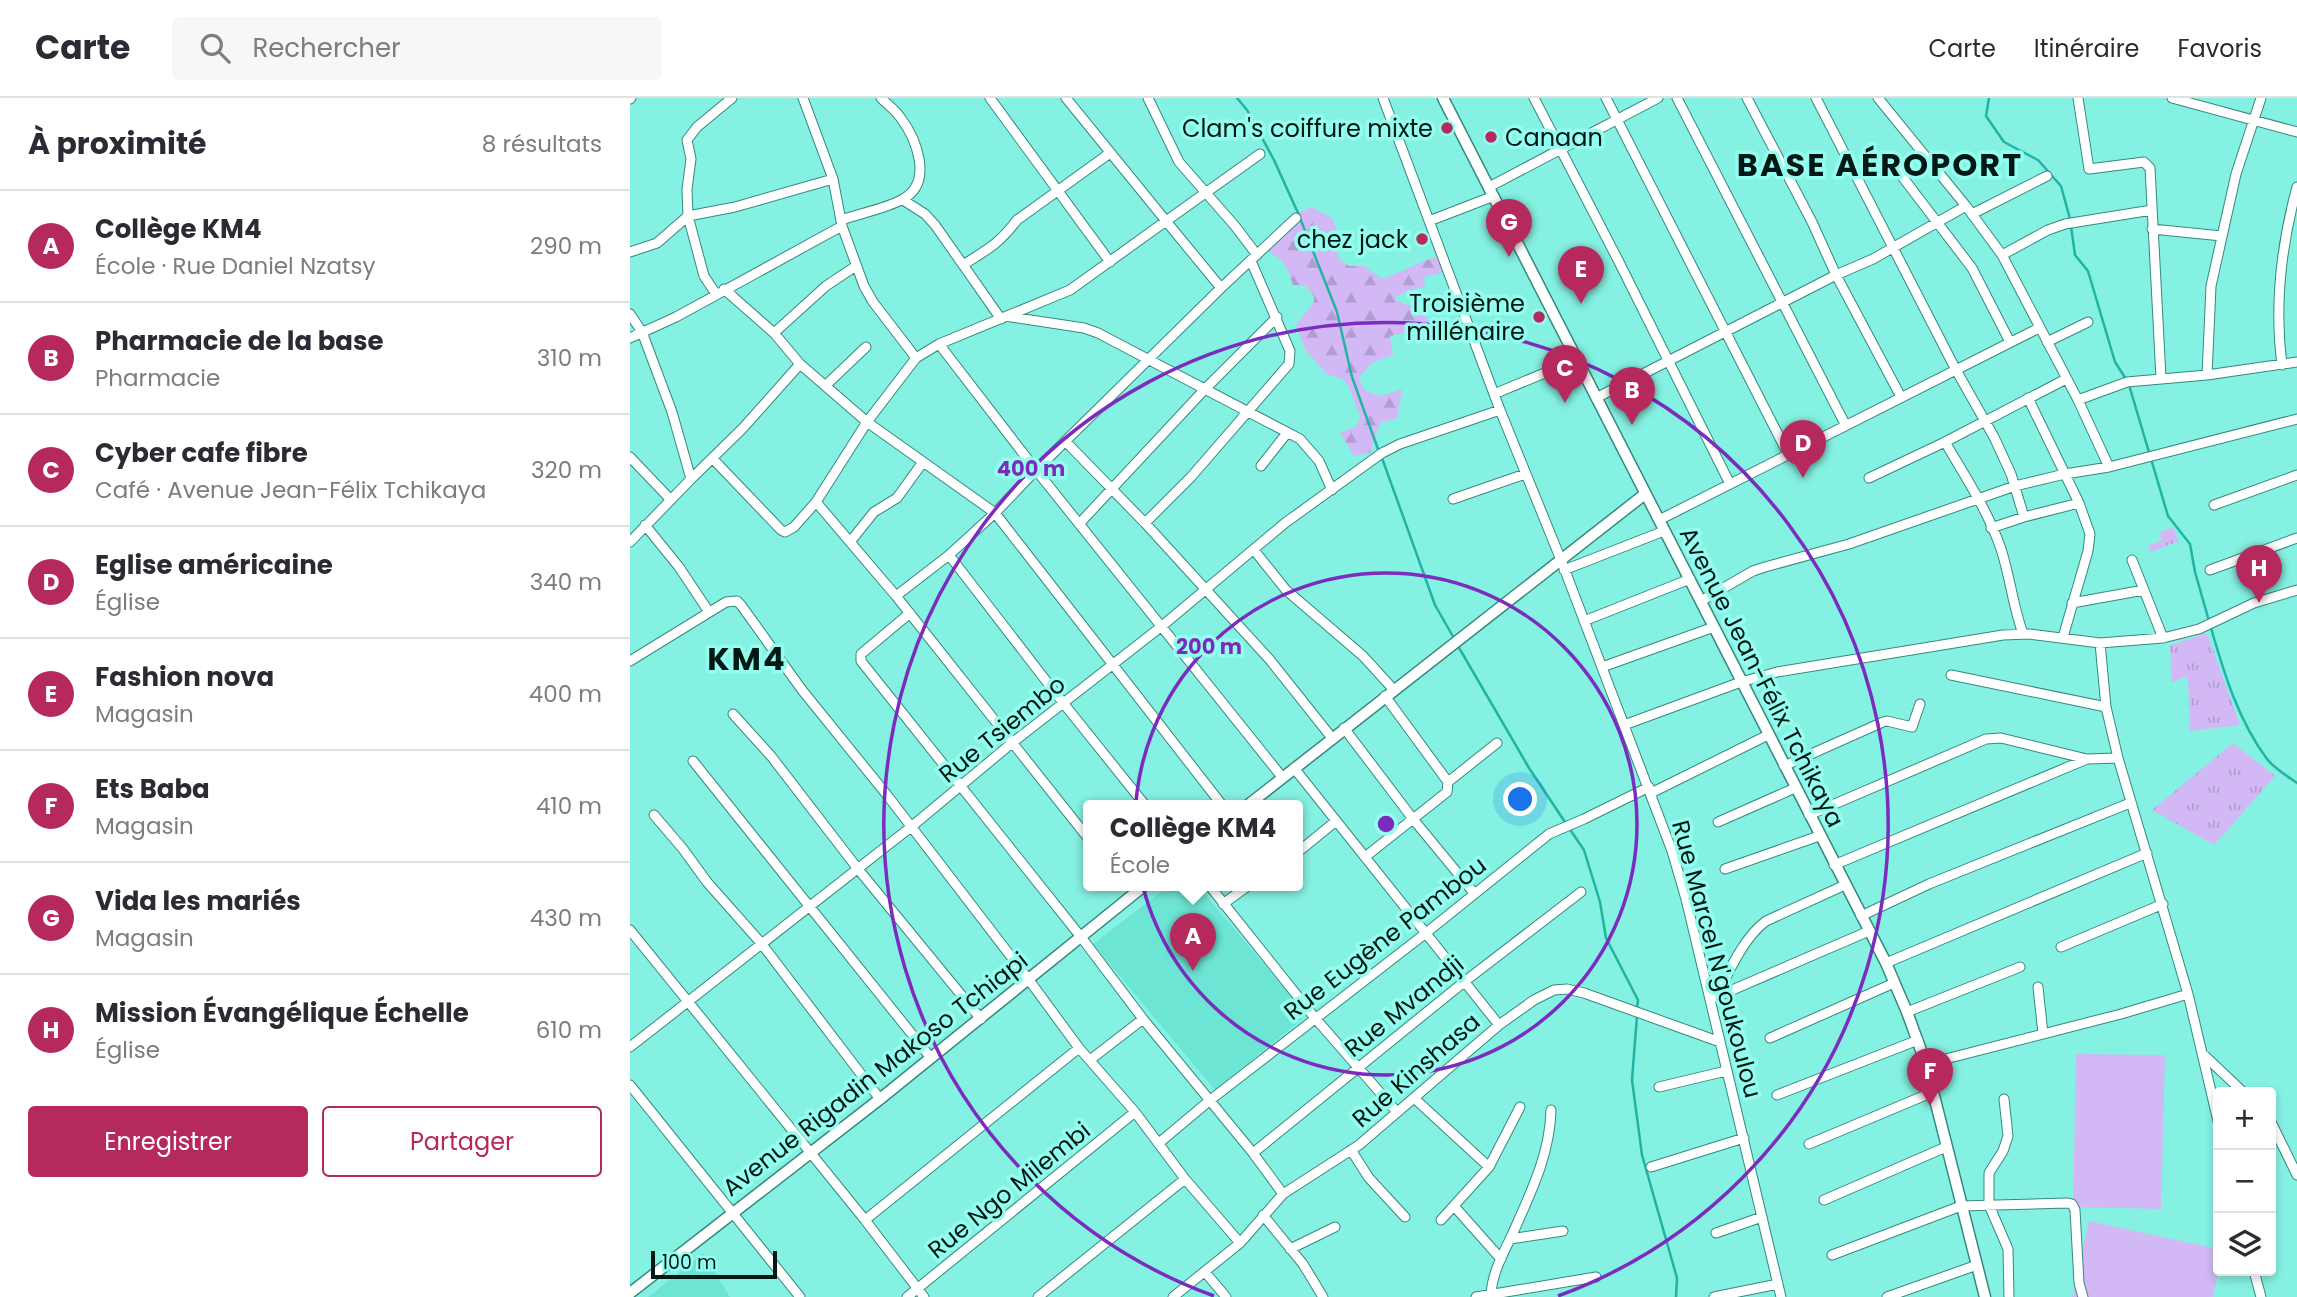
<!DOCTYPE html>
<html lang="fr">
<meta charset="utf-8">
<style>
:root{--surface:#fff;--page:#f7f7f7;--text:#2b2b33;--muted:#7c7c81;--line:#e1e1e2;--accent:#b6295d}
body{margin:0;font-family:Poppins,sans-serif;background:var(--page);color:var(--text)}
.controls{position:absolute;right:21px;bottom:21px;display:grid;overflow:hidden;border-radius:7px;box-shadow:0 4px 10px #0003}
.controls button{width:63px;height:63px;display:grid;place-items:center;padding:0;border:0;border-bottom:2px solid var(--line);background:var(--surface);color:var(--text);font:35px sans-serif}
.scale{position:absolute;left:21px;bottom:18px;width:126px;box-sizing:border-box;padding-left:7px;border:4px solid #011815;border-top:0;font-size:19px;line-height:24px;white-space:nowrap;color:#011815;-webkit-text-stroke:5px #93feef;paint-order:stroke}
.you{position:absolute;left:891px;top:702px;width:24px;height:24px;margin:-18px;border:5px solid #fff;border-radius:50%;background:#1a73e8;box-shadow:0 0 0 10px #1a73e833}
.badge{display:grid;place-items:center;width:46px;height:46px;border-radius:50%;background:var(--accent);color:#fff;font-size:23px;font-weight:700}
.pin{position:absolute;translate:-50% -58px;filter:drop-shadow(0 2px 4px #0008)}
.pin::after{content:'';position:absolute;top:37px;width:24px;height:21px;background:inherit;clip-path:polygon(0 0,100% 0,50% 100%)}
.popup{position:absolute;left:453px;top:702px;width:220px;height:91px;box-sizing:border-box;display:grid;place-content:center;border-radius:7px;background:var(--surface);filter:drop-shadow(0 2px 5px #0005);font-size:23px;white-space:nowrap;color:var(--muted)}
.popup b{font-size:26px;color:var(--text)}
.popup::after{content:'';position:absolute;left:50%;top:100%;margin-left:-14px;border:14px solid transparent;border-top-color:var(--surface)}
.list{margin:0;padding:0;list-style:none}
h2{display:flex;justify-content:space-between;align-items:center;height:91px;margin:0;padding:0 28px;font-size:30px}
h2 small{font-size:23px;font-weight:400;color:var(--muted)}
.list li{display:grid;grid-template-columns:46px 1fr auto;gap:21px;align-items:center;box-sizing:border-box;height:112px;padding:0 28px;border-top:2px solid var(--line)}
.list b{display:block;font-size:26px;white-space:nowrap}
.list p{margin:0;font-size:23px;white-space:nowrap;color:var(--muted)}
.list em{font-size:23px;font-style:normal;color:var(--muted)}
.actions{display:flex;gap:14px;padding:21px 28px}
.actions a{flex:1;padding:16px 0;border:2px solid var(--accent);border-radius:7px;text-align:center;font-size:24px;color:var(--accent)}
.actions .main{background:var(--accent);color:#fff}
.icon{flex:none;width:38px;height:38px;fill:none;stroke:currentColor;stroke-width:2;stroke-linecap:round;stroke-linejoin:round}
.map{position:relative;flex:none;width:1667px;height:1199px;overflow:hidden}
header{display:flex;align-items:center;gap:42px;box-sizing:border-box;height:98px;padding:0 35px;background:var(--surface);border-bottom:2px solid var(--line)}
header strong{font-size:33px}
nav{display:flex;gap:38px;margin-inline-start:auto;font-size:24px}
.search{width:490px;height:63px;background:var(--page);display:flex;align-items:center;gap:18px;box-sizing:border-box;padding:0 24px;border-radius:7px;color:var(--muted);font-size:26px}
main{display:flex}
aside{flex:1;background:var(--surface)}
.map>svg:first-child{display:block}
</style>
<header>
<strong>Carte</strong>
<div class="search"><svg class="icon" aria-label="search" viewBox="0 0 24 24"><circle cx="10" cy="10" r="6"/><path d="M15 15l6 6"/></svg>Rechercher</div>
<nav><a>Carte</a><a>Itinéraire</a><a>Favoris</a></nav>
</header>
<main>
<aside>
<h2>À proximité<small>8 résultats</small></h2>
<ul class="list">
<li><span class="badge">A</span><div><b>Collège KM4</b><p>École · Rue Daniel Nzatsy</p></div><em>290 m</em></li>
<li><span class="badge">B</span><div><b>Pharmacie de la base</b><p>Pharmacie</p></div><em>310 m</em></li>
<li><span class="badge">C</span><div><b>Cyber cafe fibre</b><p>Café · Avenue Jean-Félix Tchikaya</p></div><em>320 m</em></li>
<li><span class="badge">D</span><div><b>Eglise américaine</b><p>Église</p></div><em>340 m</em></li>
<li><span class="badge">E</span><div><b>Fashion nova</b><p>Magasin</p></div><em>400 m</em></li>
<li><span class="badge">F</span><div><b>Ets Baba</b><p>Magasin</p></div><em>410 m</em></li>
<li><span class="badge">G</span><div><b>Vida les mariés</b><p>Magasin</p></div><em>430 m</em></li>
<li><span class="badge">H</span><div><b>Mission Évangélique Échelle</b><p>Église</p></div><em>610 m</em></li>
</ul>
<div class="actions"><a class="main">Enregistrer</a><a>Partager</a></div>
</aside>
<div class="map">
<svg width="1667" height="1199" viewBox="0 0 1667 1199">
<defs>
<pattern id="grass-tufts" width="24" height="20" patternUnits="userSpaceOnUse" patternTransform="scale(1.75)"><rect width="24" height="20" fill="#d2b8f5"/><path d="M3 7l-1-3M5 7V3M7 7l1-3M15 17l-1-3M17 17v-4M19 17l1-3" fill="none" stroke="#b29dd1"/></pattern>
<pattern id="forest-firs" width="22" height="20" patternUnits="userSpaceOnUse" patternTransform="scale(1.75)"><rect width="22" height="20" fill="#d2b8f5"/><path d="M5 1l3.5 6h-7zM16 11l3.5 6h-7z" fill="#b29dd1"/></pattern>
</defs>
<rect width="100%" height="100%" fill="#85f1e2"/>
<path fill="#6de5d5" d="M540 787H567L677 917 585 992 463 846Z
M73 1155 100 1199H18Z"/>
<path fill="url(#grass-tufts)" d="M1543 429 1549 443 1521 454 1518 448 1532 442 1529 435Z
M1577 535 1610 627 1560 633 1558 578 1542 584 1540 547Z
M1603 645 1645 678 1584 747 1522 712Z"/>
<path fill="url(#forest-firs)" d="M682 109 703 121 709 141 705 146 709 161 719 168H734L752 181C772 174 790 163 812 157L817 173 794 179 795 188 770 196 764 201 777 207H792L800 229 760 238 763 257 743 264 729 279 734 292 751 298 772 291 767 320 750 325 740 355 724 358 710 335 727 328 730 318 718 287 712 281 697 276 676 253 666 227 684 204V198L676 188 663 187C656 165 653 160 632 151L664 117Z"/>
<path fill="#d2b8f5" d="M1446 956 1535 957 1531 1111 1443 1109Z
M1459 1123 1588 1151V1173L1583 1199H1442Z"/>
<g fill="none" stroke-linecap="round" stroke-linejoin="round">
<path stroke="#23b3a4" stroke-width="2.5" d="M607 0 617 12 644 62 668 115 707 214 722 279 749 354
M1359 0 1356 18 1374 44 1408 62 1431 88 1440 121
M1441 128 1445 157 1458 173 1485 264 1496 281
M1499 287 1538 418 1560 446 1565 474 1579 523
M752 360 805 507 825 542
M1581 530C1594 575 1608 622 1637 661 1644 670 1657 678 1667 685
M828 548 899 670 935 724
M939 730 954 752 970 804 976 840 1008 902 1007 911
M1007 918 1002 982 1012 1057 1047 1180 1046 1199"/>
<defs>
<path id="minor" d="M173 0 203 81 212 128 234 188 243 204 286 260
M360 0 480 164
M436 0 536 123 630 56
M518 0 549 64 605 128 627 157
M753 0 870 312 931 462 1042 753 1056 801 1151 1199
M904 0 989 164 1100 386
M976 0 1158 356
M1047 0 1215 326
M1117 0 1182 124 1206 177 1271 299
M1186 0 1326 272 1364 339 1381 376 1394 419
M1248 0 1336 108 1372 157 1448 302 1479 369
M1448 0 1459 71 1514 64 1520 70 1531 280
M1542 0 1667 34
M0 1 1 0
M1261 64 1342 170 1380 244
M859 89 1028 0
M273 102 295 116 305 127 371 221
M1342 116 1417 78
M211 122C228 116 258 110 273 101 304 84 286 40 270 19 265 12 257 6 251 0
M799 123 864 98
M1522 131 1592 138
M0 154 27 145 58 118 105 109 203 81
M1372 157 1418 132 1435 126 1522 112
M333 167C358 151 369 146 387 122L480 55
M94 191 144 235 170 266 237 324 365 415 592 707
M86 196 74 178 58 118 57 91 61 61 57 42 67 29 102 0
M0 216 12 234 42 314 61 381
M381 219 454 230 468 235 670 341 689 363 702 392
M144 235 196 188 226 168
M0 240 46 219 212 128
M1417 244 1458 224
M309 246 406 372 652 679
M1652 267C1644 206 1651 148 1667 89
M1577 277 1581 188 1606 76 1631 0
M195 288 236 249
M864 296 946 262
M966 300 1206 177 1243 161 1336 108
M1398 300 1449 405 1460 436 1458 453 1433 539
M1448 302 1497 284 1577 277 1667 264
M436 344 515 425 640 562 702 640
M1315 344C1335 378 1358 413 1371 451 1380 479 1383 508 1393 536
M0 359 41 402
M83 361 151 432 155 434 164 429 186 404 237 324 286 260 309 246 440 192 536 123 591 190
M631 368 657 335
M1239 380 1315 344 1436 281
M823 401 895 376
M186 404 266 498 458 740
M1584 407 1667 377
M1029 422 1409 230
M515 425 561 379 659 266 660 253 621 163
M449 426 575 291 647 219
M15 427 49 469 79 514
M1361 430 1394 419 1449 405
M0 444 61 381 113 330 170 266
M220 444 244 414 267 400 293 364
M624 452 656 492 733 558 764 592
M319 457 434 606 515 707
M1502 462 1533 540
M934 472 1034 433
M1580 472 1667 440
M266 498 319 457 365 415 406 372 591 190 666 120
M1071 503 1123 473 1135 469 1219 446 1385 388 1435 376 1479 369 1667 321
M1442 505 1514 492
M280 515 231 556V563L451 839 513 921 623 1055 653 1096
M954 523 1060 481
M0 563 96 504 107 503 111 507 172 592 257 697 399 882 449 950 505 1014 555 1081 610 1145
M972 569 1084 529
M1321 577 1476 609
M103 616 141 658 228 771 351 921
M994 627 1111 584 1147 574 1373 537 1399 536 1470 545 1533 540 1569 531 1624 505 1667 492
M714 630 783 721 844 795
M63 663 301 960
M1154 668 1253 624 1257 623 1282 629 1290 606
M664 670 869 927
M818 684 867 645
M1021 695 1138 637
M24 717 53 751 77 784 131 845 250 1001
M1179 717 1356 641 1371 640 1457 661
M1088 724 1165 690
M668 754 706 723
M735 759 817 694 818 684 755 598
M1204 767 1457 661 1488 660
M1095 771 1189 738
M579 787 685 920 767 1014
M593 806 619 787
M1231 818 1299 786 1500 705
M0 832 235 1122 294 1199
M1431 849 1533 806
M1256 865 1517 755
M1408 889 1413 936
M1558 896 1588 1023
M1086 899C1099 874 1113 840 1136 823L1215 787
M1086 899 1239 833
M1277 914 1390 869
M1140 940 1264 885
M0 949 281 729 382 645 532 528 655 425 752 355 770 346 870 312
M1575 958 1613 994
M460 962 513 921
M1296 966 1491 916 1558 896 1488 660 1476 609 1470 545
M0 987 170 1199
M1029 989 1096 973
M1147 997 1288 942
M784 1000 859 1069
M1374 1001 1378 1038 1373 1053 1359 1075V1107L1378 1151 1379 1199
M1641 1024 1667 1077
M529 1045 579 1003 796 835 919 736 954 721 1019 689
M1179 1046 1303 994
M721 1052 739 1080 775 1119
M623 1055 834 884 951 794
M1021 1069 1114 1040
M1194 1102 1316 1049
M824 1108 871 1161
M633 1117 673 1166 693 1199
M235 1122 449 950
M811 1122 859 1069 890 1009
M1086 1135 1132 1119
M880 1141 933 1133
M660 1151 705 1129
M1202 1157 1331 1108 1438 1105 1442 1106 1445 1112 1449 1185 1453 1199
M1624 1173 1631 1199
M575 1174 596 1199
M277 1199 505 1014
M408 1199 555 1081
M543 1199 610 1145 653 1096 729 1047 869 927 904 902 924 892 937 891 954 895 1090 944
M846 1199 966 1179
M861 1199C861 1177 873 1156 882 1137 900 1096 920 1057 921 1012
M1084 1199 1148 1186
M1257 1199 1347 1167"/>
<path id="tertiary" d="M813 0 1256 865 1277 914 1296 966 1355 1199
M618 707 1015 396
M0 1195 250 1001 515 787"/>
</defs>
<use href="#minor" stroke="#35897e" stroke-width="11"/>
<use href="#tertiary" stroke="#35897e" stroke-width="13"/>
<use href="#minor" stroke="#fff" stroke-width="9"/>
<use href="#tertiary" stroke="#fff" stroke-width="10"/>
</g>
<g fill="none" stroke="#7b2cbf" stroke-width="3.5">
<circle cx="756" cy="726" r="251"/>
<path d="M584 1198A502 502 0 1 1 928 1198"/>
</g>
<g fill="#b6295d" stroke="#93feef" stroke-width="2.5">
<circle cx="817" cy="30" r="7"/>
<circle cx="861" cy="39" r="7"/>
<circle cx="792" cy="141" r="7"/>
<circle cx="909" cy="219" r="7"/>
</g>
<g text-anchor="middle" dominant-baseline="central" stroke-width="7" stroke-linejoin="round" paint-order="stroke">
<g font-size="24" fill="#011815" stroke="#93feef" text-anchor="end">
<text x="803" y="30">Clam's coiffure mixte</text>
<text x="875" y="39" text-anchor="start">Canaan</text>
<text x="778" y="141">chez jack</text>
<text x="895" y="205">Troisième<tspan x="895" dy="28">millénaire</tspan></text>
</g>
<g font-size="24" fill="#011815" stroke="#93feef">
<text transform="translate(1132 579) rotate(63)">Avenue Jean-Félix Tchikaya</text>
<text transform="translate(372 631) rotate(-39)">Rue Tsiembo</text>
<text transform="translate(755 840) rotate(-38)">Rue Eugène Pambou</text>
<text transform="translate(1087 861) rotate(75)">Rue Marcel N'goukoulou</text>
<text transform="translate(774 908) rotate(-39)">Rue Mvandji</text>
<text transform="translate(786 972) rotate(-41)">Rue Kinshasa</text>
<text transform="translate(245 976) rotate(-38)">Avenue Rigadin Makoso Tchiapi</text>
<text transform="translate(379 1092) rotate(-39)">Rue Ngo Milembi</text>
</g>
<g font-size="32" font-weight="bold" letter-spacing="2" fill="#011815" stroke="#93feef">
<text x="1250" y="66">BASE AÉROPORT</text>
<text x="117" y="560">KM4</text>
</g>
</g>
<circle cx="756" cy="726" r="10" fill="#7b2cbf" stroke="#93feef" stroke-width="3.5"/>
<g font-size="21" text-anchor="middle" font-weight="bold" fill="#7b2cbf" stroke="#93feef" stroke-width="7" stroke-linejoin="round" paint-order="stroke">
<text x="401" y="378">400 m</text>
<text x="579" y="556">200 m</text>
</g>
</svg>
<div class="controls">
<button>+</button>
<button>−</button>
<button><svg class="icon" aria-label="layers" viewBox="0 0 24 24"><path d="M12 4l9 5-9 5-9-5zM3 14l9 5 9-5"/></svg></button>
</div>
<div class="scale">100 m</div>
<div class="you"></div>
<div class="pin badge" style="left:563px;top:873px">A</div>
<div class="popup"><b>Collège KM4</b>École</div>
<div class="pin badge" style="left:1002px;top:327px">B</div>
<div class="pin badge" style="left:935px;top:305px">C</div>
<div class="pin badge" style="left:1173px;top:380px">D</div>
<div class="pin badge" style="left:951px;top:206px">E</div>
<div class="pin badge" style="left:1300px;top:1008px">F</div>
<div class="pin badge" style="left:879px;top:159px">G</div>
<div class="pin badge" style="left:1629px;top:505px">H</div>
</div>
</main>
